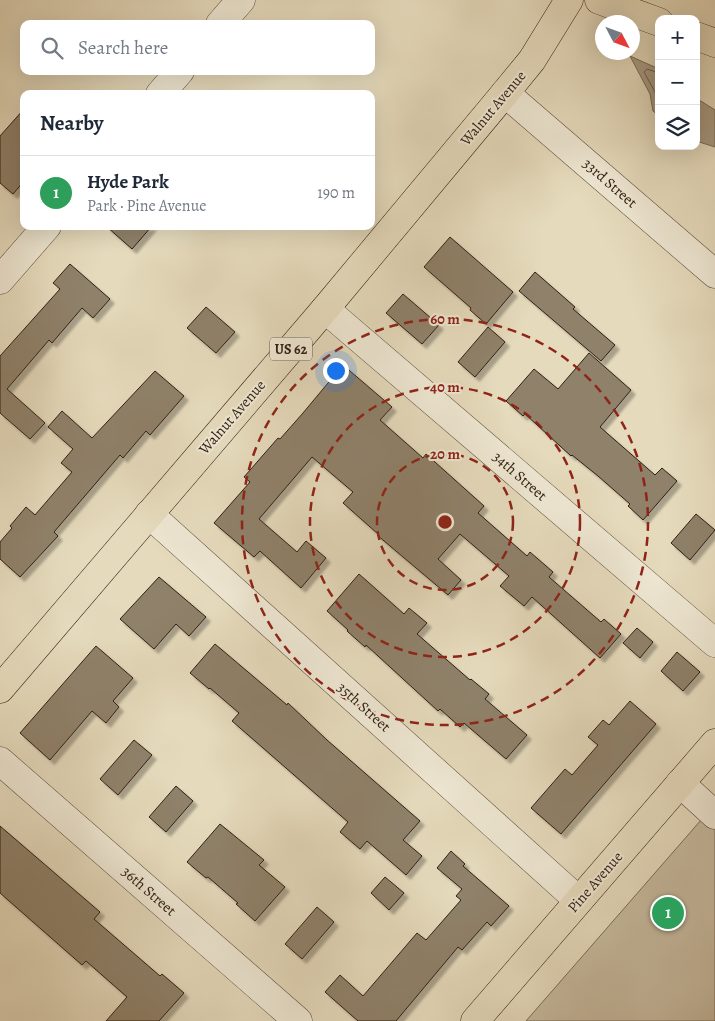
<!DOCTYPE html>
<meta charset="utf-8">
<style>
:root{--surface:#fff;--page:#f6f6f7;--text:#1f2937;--muted:#747a83;--line:#e0e1e3;--accent:#1a73e8}
body{margin:0;font-family:Alegreya,serif;background:var(--page);color:var(--text)}
.controls{position:absolute;right:15px;top:15px;display:grid;overflow:hidden;border-radius:10px;box-shadow:0 5px 20px #0002}
.controls button{width:45px;height:45px;display:grid;place-items:center;padding:0;border:0;border-bottom:1px solid var(--line);background:var(--surface);color:var(--text);font:25px sans-serif}
.compass{position:absolute;left:595px;top:15px;width:45px;height:45px;border-radius:50%;background:var(--surface);box-shadow:0 5px 20px #0002;rotate:131deg}
.you{position:absolute;left:335px;top:370px;width:18px;height:18px;margin:-12px;border:4px solid #fff;border-radius:50%;background:#1a73e8;box-shadow:0 0 0 8px #1a73e833}
.badge{display:grid;place-items:center;width:32px;height:32px;border-radius:50%;background:var(--accent);color:#fff;font-size:16px;font-weight:700}
.pin{position:absolute;translate:-50% -50%;border:2px solid #fff;box-shadow:0 1px 5px #0006}
.list{margin:0;padding:0;list-style:none}
h2{display:flex;justify-content:space-between;align-items:center;height:65px;margin:0;padding:0 20px;font-size:21px}
h2 small{font-size:16px;font-weight:400;color:var(--muted)}
.list li{display:grid;grid-template-columns:32px 1fr auto;gap:15px;align-items:center;box-sizing:border-box;height:75px;padding:0 20px;border-top:1px solid var(--line)}
.list b{display:block;font-size:19px;white-space:nowrap}
.list p{margin:0;font-size:16px;white-space:nowrap;color:var(--muted)}
.list em{font-size:16px;font-style:normal;color:var(--muted)}
.icon{flex:none;width:28px;height:28px;fill:none;stroke:currentColor;stroke-width:2;stroke-linecap:round;stroke-linejoin:round}
.map{position:relative;flex:none;width:715px;height:1021px;overflow:hidden}
.search{position:absolute;background:var(--surface);box-shadow:0 5px 20px #0002;left:20px;top:20px;width:355px;height:55px;display:flex;align-items:center;gap:12px;box-sizing:border-box;padding:0 18px;border-radius:10px;color:var(--muted);font-size:19px}
.panel{position:absolute;background:var(--surface);box-shadow:0 5px 20px #0002;left:20px;top:90px;width:355px;height:140px;border-radius:10px}
.map>svg:first-child{display:block}
</style>
<div class="map">
<svg width="715" height="1021" viewBox="0 0 715 1021">
<defs>
<filter id="shadow"><feDropShadow dx="4.5" dy="4.5" stdDeviation="1" flood-color="#0004"/></filter>
</defs>
<rect width="100%" height="100%" fill="#e5dabc"/>
<filter id="stains"><feTurbulence type="fractalNoise" baseFrequency=".004" numOctaves="4"/><feColorMatrix values="0 0 0 0 .2 0 0 0 0 .09 0 0 0 0 .02 0 0 0 .5 -.17"/></filter>
<radialGradient id="worn" r=".72"><stop offset=".6" stop-color="#630" stop-opacity="0"/><stop offset="1" stop-color="#630" stop-opacity=".3"/></radialGradient>
<path fill="#c6ba9f" stroke="#7c6d59" d="M715 804V1021H526Z"/>
<path fill="#a89b83" stroke="#786a56" d="M630 56 659 69V116L653 111 650 94Z
M696 98 715 110V147L696 141Z"/>
<g fill="none" stroke-linecap="round" stroke-linejoin="round">
<path stroke="#6c5e4b" stroke-width="1" d="M659 73 647 69 644 72 655 92 659 109"/>
</g>
<path fill="#8f816b" stroke="#312013" filter="url(#shadow)" d="M24 109V181L13 194 0 183V136Z
M106 226H152L132 249Z
M450 237 513 292 486 324 470 310 471 308 424 267Z
M70 264 110 299 93 318 82 308 52 343 49 340 7 389 45 423 30 439 0 413V356L60 289 53 283Z
M535 272 575 307 573 309 615 345 601 361 519 291Z
M403 294 439 325 422 344 386 313Z
M206 307 235 332 216 353 187 328Z
M488 327 505 342 475 377 458 362Z
M589 353 631 390 600 427 655 475 662 468 677 481 643 520 628 506 630 504 598 476 572 455 571 456 525 414 523 416 506 401 534 369 558 389Z
M343 365 392 407 380 420 423 458 426 454 484 506 478 513 527 556 530 552 553 572 549 577 601 622 604 619 621 634 600 658 532 597 524 606 500 586 509 576 460 534 438 559 461 580 448 595 377 535 378 534 343 503 353 492 312 457 259 519 297 552 306 541 326 558 301 588 260 551 254 557 214 523 250 482 244 477 278 438 280 439 303 413Z
M155 371 184 396 150 435 146 431 123 458 120 455 54 532 58 536 20 577 0 559V542L12 528 10 526 26 507 35 515 72 472 61 463 73 449 48 427 62 411 92 438Z
M696 514 715 530 690 560 671 543Z
M359 574 404 614 409 608 427 623 417 634 470 680 471 679 489 694 485 699 527 735 506 759 464 723 460 727 440 709 438 711 366 645 365 647 347 631 348 630 327 611Z
M159 577 206 617 189 636 176 624 154 649 120 619Z
M637 628 653 642 640 658 623 643Z
M215 644 287 705 288 703 327 740 420 821 403 840 422 856 406 875 367 841 360 849 340 832 348 822 232 721 239 713 210 688 209 689 190 673Z
M96 646 133 678 113 701 119 707 106 723 92 711 50 760 20 733Z
M677 652 700 672 683 691 661 671Z
M630 701 656 724 561 834 531 808 565 769 572 775 598 745 588 737 603 720 609 725Z
M134 740 152 755 118 795 100 779Z
M176 786 193 801 166 832 149 817Z
M220 824 264 860 259 865 285 887 255 921 236 904 238 903 208 877 206 878 187 862Z
M0 826 100 912 94 919 160 976 162 974 184 993 159 1021H106L127 997 86 961 82 965 0 893Z
M451 851 465 864 463 866 509 906 491 926 487 922 462 950 458 947 396 1021H358L325 992 340 975 363 996 417 933 426 940 461 900 456 896 462 889 437 868Z
M385 877 404 893 389 910 371 893Z
M317 907 334 922 302 959 285 944Z"/>
<g fill="none" stroke-linecap="round" stroke-linejoin="round">
<defs>
<path id="minor" d="M220 24 241 0
M505 93 715 274
M160 94 180 71
M0 280 47 226
M325 309 715 643
M149 514 578 900
M0 761 298 1021
M680 783 715 815"/>
<path id="major" d="M599 0 659 22
M696 36 715 43
M0 689 325 309 505 93 532 60 569 0
M475 1021 715 743"/>
</defs>
<use href="#minor" stroke="#5e4e3d" stroke-width="29"/>
<use href="#major" stroke="#312013" stroke-width="29"/>
<use href="#minor" stroke="#eee7d3" stroke-width="28"/>
<use href="#major" stroke="#e5dabc" stroke-width="28"/>
</g>
<g fill="none" stroke="#8f2418" stroke-width="2.5" stroke-dasharray="9 6">
<circle cx="445" cy="522" r="68"/>
<circle cx="445" cy="522" r="135"/>
<circle cx="445" cy="522" r="203"/>
</g>
<g text-anchor="middle" dominant-baseline="central" stroke-width="4" stroke-linejoin="round" paint-order="stroke">
<rect fill="#eee7d3" stroke="#6a5c4d" stroke-width="1" x="270" y="337.5" width="42" height="23" rx="4"/>
<g font-size="14" font-weight="bold" fill="#312013">
<text x="291" y="349">US 62</text>
</g>
<g font-size="15" fill="#312013" stroke="#eee7d3">
<text transform="translate(493 108) rotate(-50)">Walnut Avenue</text>
<text transform="translate(610 183) rotate(41)">33rd Street</text>
<text transform="translate(232 417) rotate(-49)">Walnut Avenue</text>
<text transform="translate(520 476) rotate(41)">34th Street</text>
<text transform="translate(364 707) rotate(42)">35th Street</text>
<text transform="translate(595 882) rotate(-49)">Pine Avenue</text>
<text transform="translate(149 891) rotate(41)">36th Street</text>
</g>
</g>
<circle cx="445" cy="522" r="8" fill="#8f2418" stroke="#eee7d3" stroke-width="2.5"/>
<g font-size="15" text-anchor="middle" font-weight="bold" fill="#8f2418" stroke="#eee7d3" stroke-width="4" stroke-linejoin="round" paint-order="stroke">
<text x="445" y="324">60 m</text>
<text x="445" y="392">40 m</text>
<text x="445" y="459">20 m</text>
</g>
<rect width="100%" height="100%" filter="url(#stains)"/>
<rect width="100%" height="100%" fill="url(#worn)"/>
</svg>
<div class="controls">
<button>+</button>
<button>−</button>
<button><svg class="icon" aria-label="layers" viewBox="0 0 24 24"><path d="M12 4l9 5-9 5-9-5zM3 14l9 5 9-5"/></svg></button>
</div>
<svg class="compass" viewBox="-18 -18 36 36"><path d="M0-13l5 13h-10z" fill="#e53935"/><path d="M0 13l5-13h-10z" fill="#747a83"/></svg>
<div class="you"></div>
<div class="pin badge" style="left:668px;top:913px;background:#2e9e5b">1</div>
<div class="search"><svg class="icon" aria-label="search" viewBox="0 0 24 24"><circle cx="10" cy="10" r="6"/><path d="M15 15l6 6"/></svg>Search here</div>
<section class="panel">
<h2>Nearby<small></small></h2>
<ul class="list">
<li><span class="badge" style="background:#2e9e5b">1</span><div><b>Hyde Park</b><p>Park · Pine Avenue</p></div><em>190 m</em></li>
</ul>
</section>
</div>
